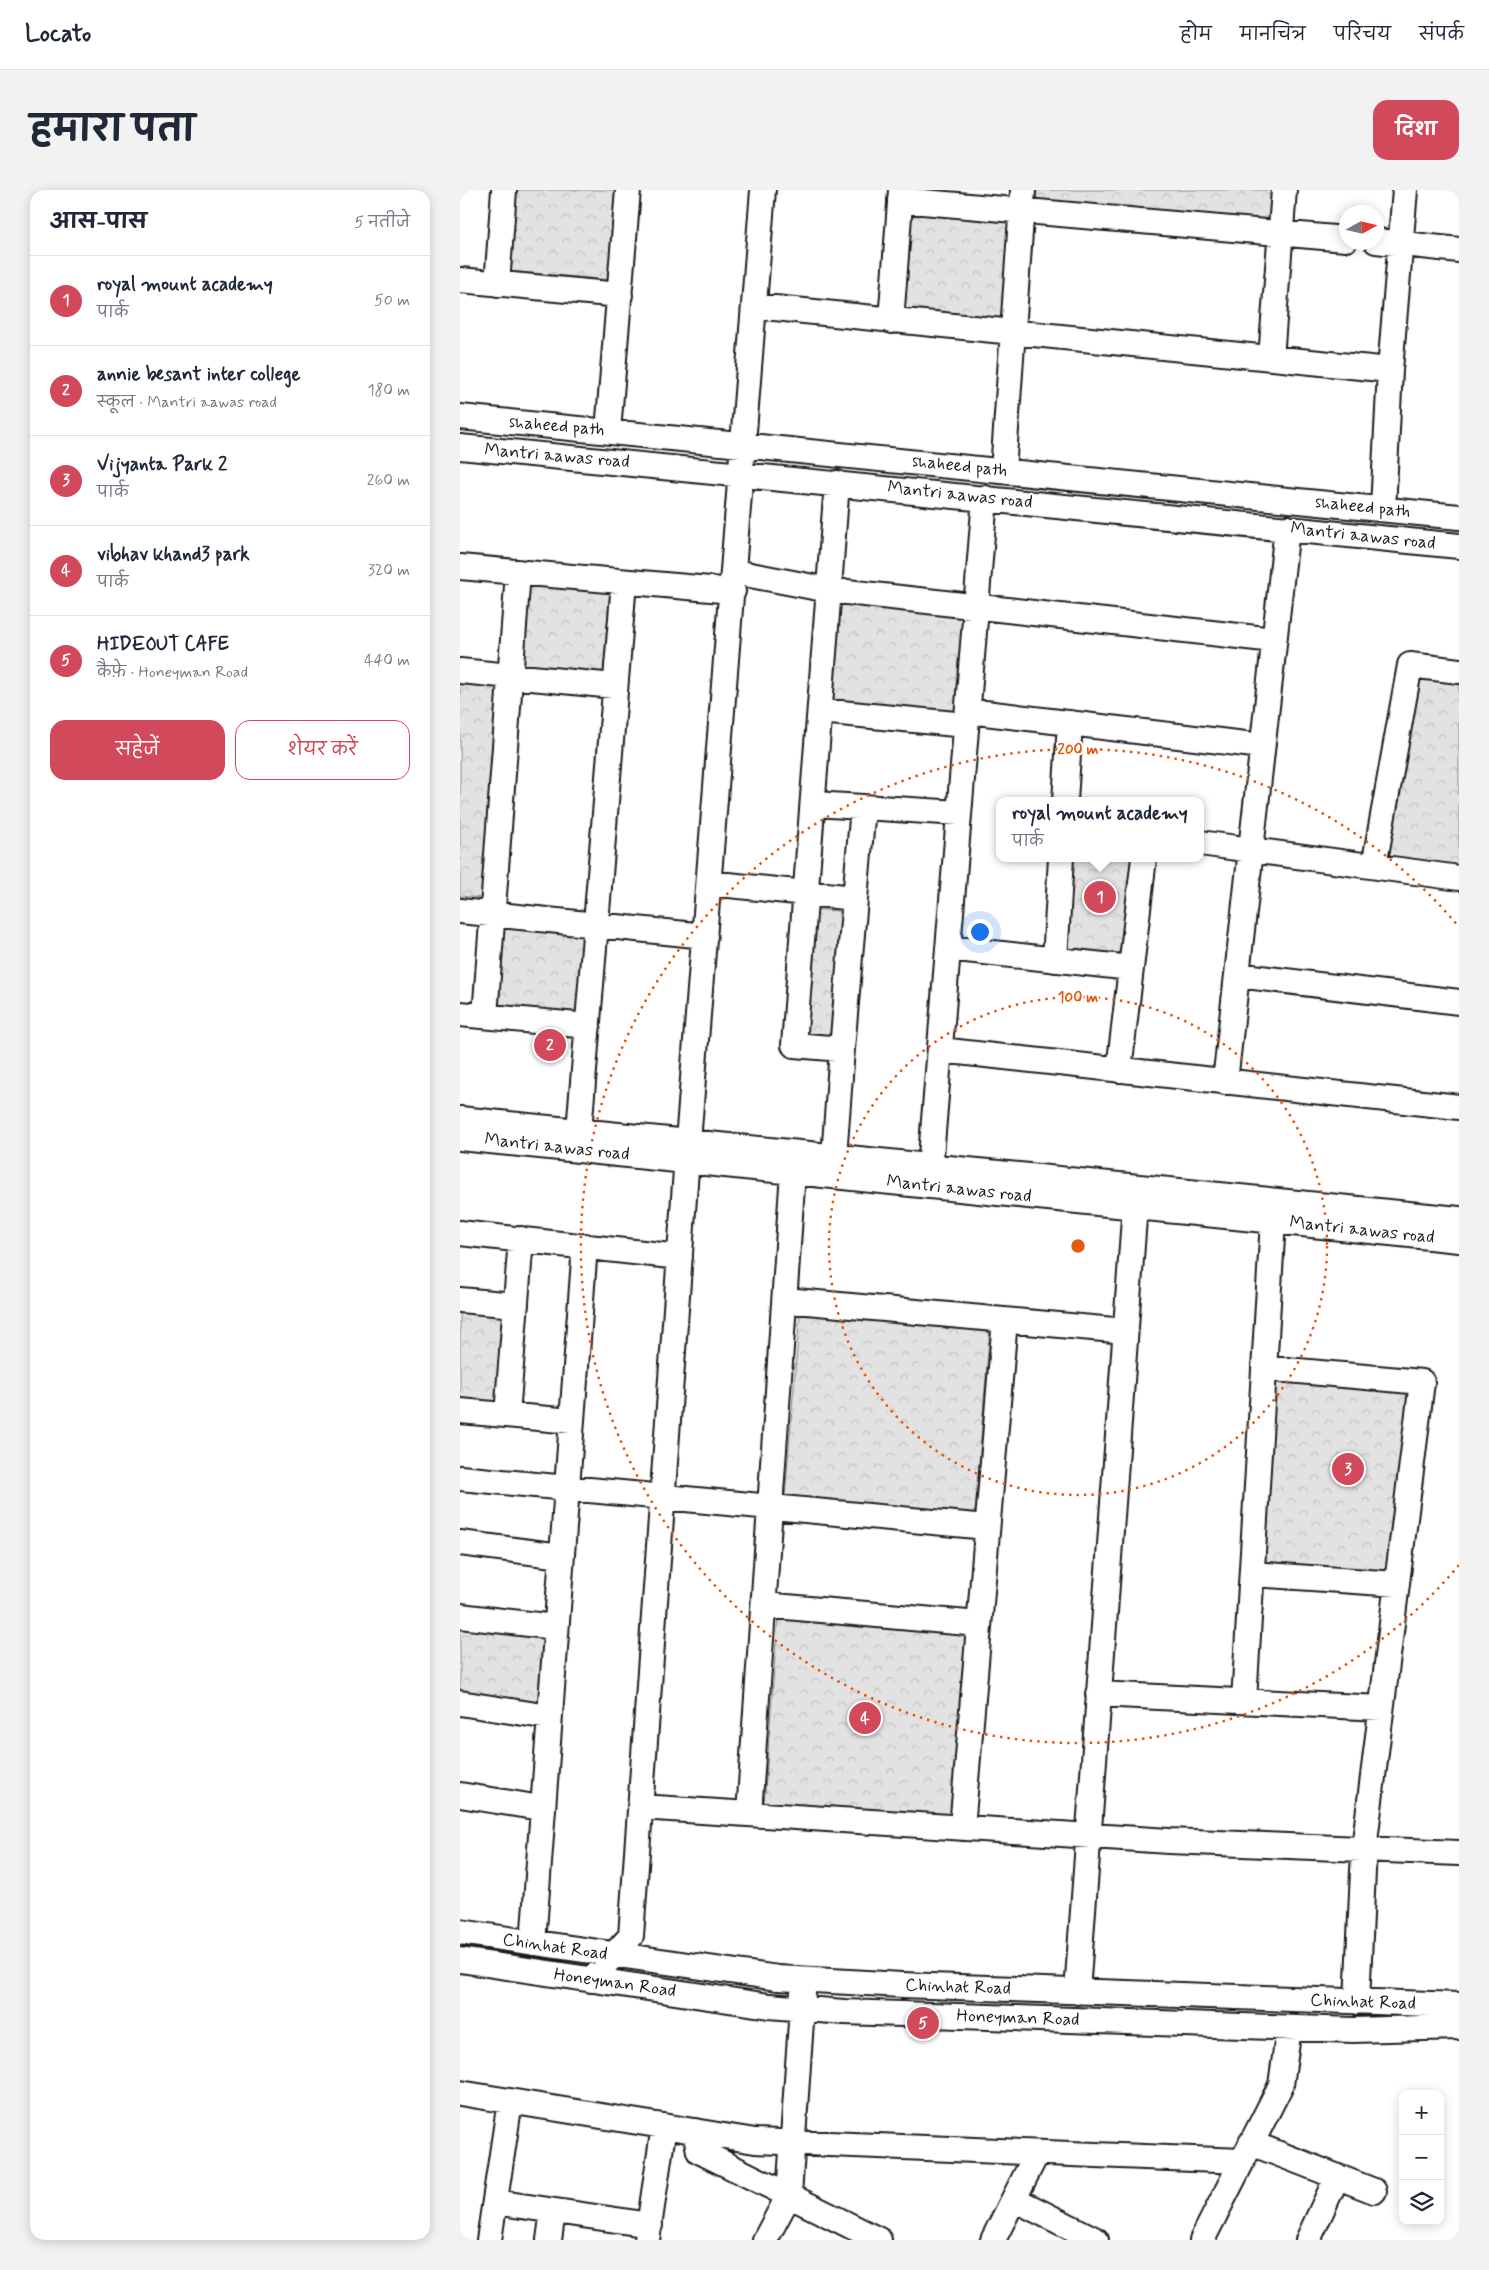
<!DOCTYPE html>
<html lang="hi">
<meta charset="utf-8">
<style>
:root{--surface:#fff;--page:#f2f2f3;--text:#1f2937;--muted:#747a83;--line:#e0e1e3;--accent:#d1495b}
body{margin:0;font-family:Mynerve,"Playpen Sans Deva",sans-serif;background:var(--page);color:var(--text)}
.controls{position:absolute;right:15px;bottom:15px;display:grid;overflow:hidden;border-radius:10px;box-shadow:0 2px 12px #0003}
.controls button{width:45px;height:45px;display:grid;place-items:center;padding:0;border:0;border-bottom:1px solid var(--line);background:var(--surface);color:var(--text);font:25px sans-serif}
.compass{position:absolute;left:879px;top:15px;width:45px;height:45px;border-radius:50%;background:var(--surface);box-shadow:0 2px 12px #0003;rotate:82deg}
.you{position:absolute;left:519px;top:741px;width:18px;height:18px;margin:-12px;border:4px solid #fff;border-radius:50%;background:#1a73e8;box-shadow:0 0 0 8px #1a73e833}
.badge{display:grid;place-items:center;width:32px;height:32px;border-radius:50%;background:var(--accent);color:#fff;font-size:16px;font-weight:700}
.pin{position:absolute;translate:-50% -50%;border:2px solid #fff;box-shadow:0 1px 5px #0006}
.popup{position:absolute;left:536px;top:607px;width:208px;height:65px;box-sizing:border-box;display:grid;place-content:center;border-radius:10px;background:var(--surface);filter:drop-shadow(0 1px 4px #0005);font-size:16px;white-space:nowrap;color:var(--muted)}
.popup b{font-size:19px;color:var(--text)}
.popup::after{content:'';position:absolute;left:50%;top:100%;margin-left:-10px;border:10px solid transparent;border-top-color:var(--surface)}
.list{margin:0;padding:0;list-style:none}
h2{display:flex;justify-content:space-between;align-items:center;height:65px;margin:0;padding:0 20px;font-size:21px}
h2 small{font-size:16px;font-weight:400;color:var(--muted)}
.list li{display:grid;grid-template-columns:32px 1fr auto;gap:15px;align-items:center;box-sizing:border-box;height:90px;padding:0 20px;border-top:1px solid var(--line)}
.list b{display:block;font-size:19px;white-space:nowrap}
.list p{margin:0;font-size:16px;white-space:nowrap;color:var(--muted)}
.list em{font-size:16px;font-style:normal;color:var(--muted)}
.actions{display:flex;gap:10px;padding:15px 20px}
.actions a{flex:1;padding:11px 0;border:1px solid var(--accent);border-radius:15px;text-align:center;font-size:18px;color:var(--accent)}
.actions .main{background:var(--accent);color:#fff}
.icon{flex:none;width:28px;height:28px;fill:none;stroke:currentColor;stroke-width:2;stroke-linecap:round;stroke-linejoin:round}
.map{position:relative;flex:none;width:999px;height:2050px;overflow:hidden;border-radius:15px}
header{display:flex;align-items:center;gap:30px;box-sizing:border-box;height:70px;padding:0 25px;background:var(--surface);border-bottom:1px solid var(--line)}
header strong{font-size:24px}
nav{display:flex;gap:28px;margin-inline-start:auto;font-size:18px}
.intro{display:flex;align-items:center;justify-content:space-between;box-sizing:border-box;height:120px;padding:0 30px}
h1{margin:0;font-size:35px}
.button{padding:12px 22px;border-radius:15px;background:var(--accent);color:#fff;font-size:18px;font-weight:700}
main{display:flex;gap:30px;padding:0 30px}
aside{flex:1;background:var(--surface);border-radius:15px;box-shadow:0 2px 12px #0003}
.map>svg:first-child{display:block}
</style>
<header>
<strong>Locato</strong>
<nav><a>होम</a><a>मानचित्र</a><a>परिचय</a><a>संपर्क</a></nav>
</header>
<div class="intro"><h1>हमारा पता</h1><a class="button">दिशा</a></div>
<main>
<aside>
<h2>आस-पास<small>5 नतीजे</small></h2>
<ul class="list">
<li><span class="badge">1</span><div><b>royal mount academy</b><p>पार्क</p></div><em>50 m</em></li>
<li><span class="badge">2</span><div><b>annie besant inter college</b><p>स्कूल · Mantri aawas road</p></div><em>180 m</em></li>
<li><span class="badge">3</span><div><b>Vijyanta Park 2</b><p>पार्क</p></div><em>260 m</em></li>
<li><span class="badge">4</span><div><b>vibhav khand3 park</b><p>पार्क</p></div><em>320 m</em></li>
<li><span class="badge">5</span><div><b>HIDEOUT CAFE</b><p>कैफ़े · Honeyman Road</p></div><em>440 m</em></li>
</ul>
<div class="actions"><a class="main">सहेजें</a><a>शेयर करें</a></div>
</aside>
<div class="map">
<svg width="999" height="2050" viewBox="0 0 999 2050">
<defs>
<pattern id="park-crowns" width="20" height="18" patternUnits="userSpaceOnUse" patternTransform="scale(1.25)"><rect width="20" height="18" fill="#e2e2e2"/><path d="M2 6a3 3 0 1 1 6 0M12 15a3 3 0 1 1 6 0" fill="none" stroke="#c1c1c1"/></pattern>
</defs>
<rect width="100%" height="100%" fill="#fff"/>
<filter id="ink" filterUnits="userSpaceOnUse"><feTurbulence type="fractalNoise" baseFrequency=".02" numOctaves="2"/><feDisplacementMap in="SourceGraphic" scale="10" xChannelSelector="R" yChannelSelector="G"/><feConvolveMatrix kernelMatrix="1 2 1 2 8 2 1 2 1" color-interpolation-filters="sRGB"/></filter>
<g filter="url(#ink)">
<path fill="url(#park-crowns)" stroke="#7f7f7f" d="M54 0H159L151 90 47 81Z
M577 0H812L810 30 576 10Z
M450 20 554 30 546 129 442 119Z
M66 392 150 400 143 484 58 475Z
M377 411 506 424 496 527 367 514Z
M958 488 999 492V676L927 667Z
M0 492 40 495 22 708 0 706Z
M614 668H672L664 766 606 761Z
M353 719 387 722 375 851 341 848Z
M43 733 128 742 120 825 35 816Z
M340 1121 530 1137 515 1323 325 1307Z
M0 1122 46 1126 38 1215 0 1211Z
M816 1188 948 1201 929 1381 801 1372Z
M318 1427 507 1441 493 1629 304 1614Z
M0 1436 86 1446 81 1515 0 1502Z"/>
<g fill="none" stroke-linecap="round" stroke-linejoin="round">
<defs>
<path id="minor" d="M440 10 886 49
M916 51 999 60
M0 90 160 105
M37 94 44 0
M295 116 930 180
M431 131 441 0
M811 168 824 0
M0 227 999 327
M148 241 168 0
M0 257 999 356
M543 281 563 0
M923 319 930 180 945 0
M0 377 273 401
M275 382 369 400 814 450
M0 481 154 496
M360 521 506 535
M508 521 802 556
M605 611 610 533
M353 614 403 617 382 859 334 855 377 293
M403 617 499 623
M740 653 999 688
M914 676 950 475 999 481
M249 693 395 708
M0 721 245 746
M488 758 671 778
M595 770 601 668
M777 785 999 812
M0 824 128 836
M25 826 58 382
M480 860 999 917
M659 880 684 668
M765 892 827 338
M0 929 999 1029
M119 941 164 392
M0 948 999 1050
M374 967 382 859
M469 991 525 308
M0 1043 220 1067
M0 1110 56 1115
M325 1110 665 1141
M804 1178 962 1192 904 1659 897 1812
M0 1221 111 1231
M47 1225 61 1049
M0 1288 527 1337
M0 1353 101 1366
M792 1384 937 1394
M304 1415 519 1434
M0 1426 95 1437
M638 1504 921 1518
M784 1511 813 1031 817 1017
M0 1513 89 1527
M0 1605 81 1618
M180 1617 709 1651 999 1663
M289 1624 333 982
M502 1638 545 1130
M0 1742 318 1788 442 1795 999 1815
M73 1753 125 1056
M0 1770 309 1816 384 1822 893 1840 999 1837
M131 1790 171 1746 228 952 303 0
M617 1802 676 1001
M0 1903 295 1951 782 1971
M235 1941 239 1961 419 2050
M791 1953 914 2001
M554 2009 636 2050
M35 2012 190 2035
M29 2050 50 1911
M89 2050 93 2021
M187 2050 204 1936
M305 2050 329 2005 343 1803
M533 2050 577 1963
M742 2050 821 1895 829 1838
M848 2050 877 1987"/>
</defs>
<use href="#minor" stroke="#1c1c1c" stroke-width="28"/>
<use href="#minor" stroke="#fff" stroke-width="24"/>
</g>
</g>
<g fill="none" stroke="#e8590c" stroke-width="2.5" stroke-dasharray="2.5 5">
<circle cx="618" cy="1056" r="249"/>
<path d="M999 1375A497 497 0 1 1 999 737"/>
</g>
<g text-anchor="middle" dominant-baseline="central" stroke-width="4" stroke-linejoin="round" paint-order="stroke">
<g font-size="18" fill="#1c1c1c" stroke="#fff">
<text transform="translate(97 236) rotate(5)">shaheed path</text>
<text transform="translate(97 266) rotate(5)">Mantri aawas road</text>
<text transform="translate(500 276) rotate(6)">shaheed path</text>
<text transform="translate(500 305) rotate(6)">Mantri aawas road</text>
<text transform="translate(903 317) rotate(6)">shaheed path</text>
<text transform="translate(903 346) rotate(6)">Mantri aawas road</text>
<text transform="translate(97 957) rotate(6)">Mantri aawas road</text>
<text transform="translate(499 999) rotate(6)">Mantri aawas road</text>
<text transform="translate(902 1040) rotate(6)">Mantri aawas road</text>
<text transform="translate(95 1757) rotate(8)">Chinhat Road</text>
<text transform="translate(155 1793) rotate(8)">Honeyman Road</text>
<text transform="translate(498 1797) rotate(2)">Chinhat Road</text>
<text transform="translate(903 1812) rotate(2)">Chinhat Road</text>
<text transform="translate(558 1828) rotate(2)">Honeyman Road</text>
</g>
</g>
<circle cx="618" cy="1056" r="8" fill="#e8590c" stroke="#fff" stroke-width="2.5"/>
<g font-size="15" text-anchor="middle" font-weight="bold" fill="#e8590c" stroke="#fff" stroke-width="4" stroke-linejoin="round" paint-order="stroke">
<text x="618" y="564">200 m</text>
<text x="618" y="812">100 m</text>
</g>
</svg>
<div class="controls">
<button>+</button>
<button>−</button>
<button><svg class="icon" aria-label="layers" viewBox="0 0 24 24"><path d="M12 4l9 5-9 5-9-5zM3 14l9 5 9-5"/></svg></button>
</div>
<svg class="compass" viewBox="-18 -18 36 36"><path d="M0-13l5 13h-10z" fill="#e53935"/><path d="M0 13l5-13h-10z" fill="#747a83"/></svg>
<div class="you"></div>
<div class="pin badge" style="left:640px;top:707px">1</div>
<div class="popup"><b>royal mount academy</b>पार्क</div>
<div class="pin badge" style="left:90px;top:855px">2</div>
<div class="pin badge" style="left:888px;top:1279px">3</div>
<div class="pin badge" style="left:405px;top:1528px">4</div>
<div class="pin badge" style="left:463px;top:1833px">5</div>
</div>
</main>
